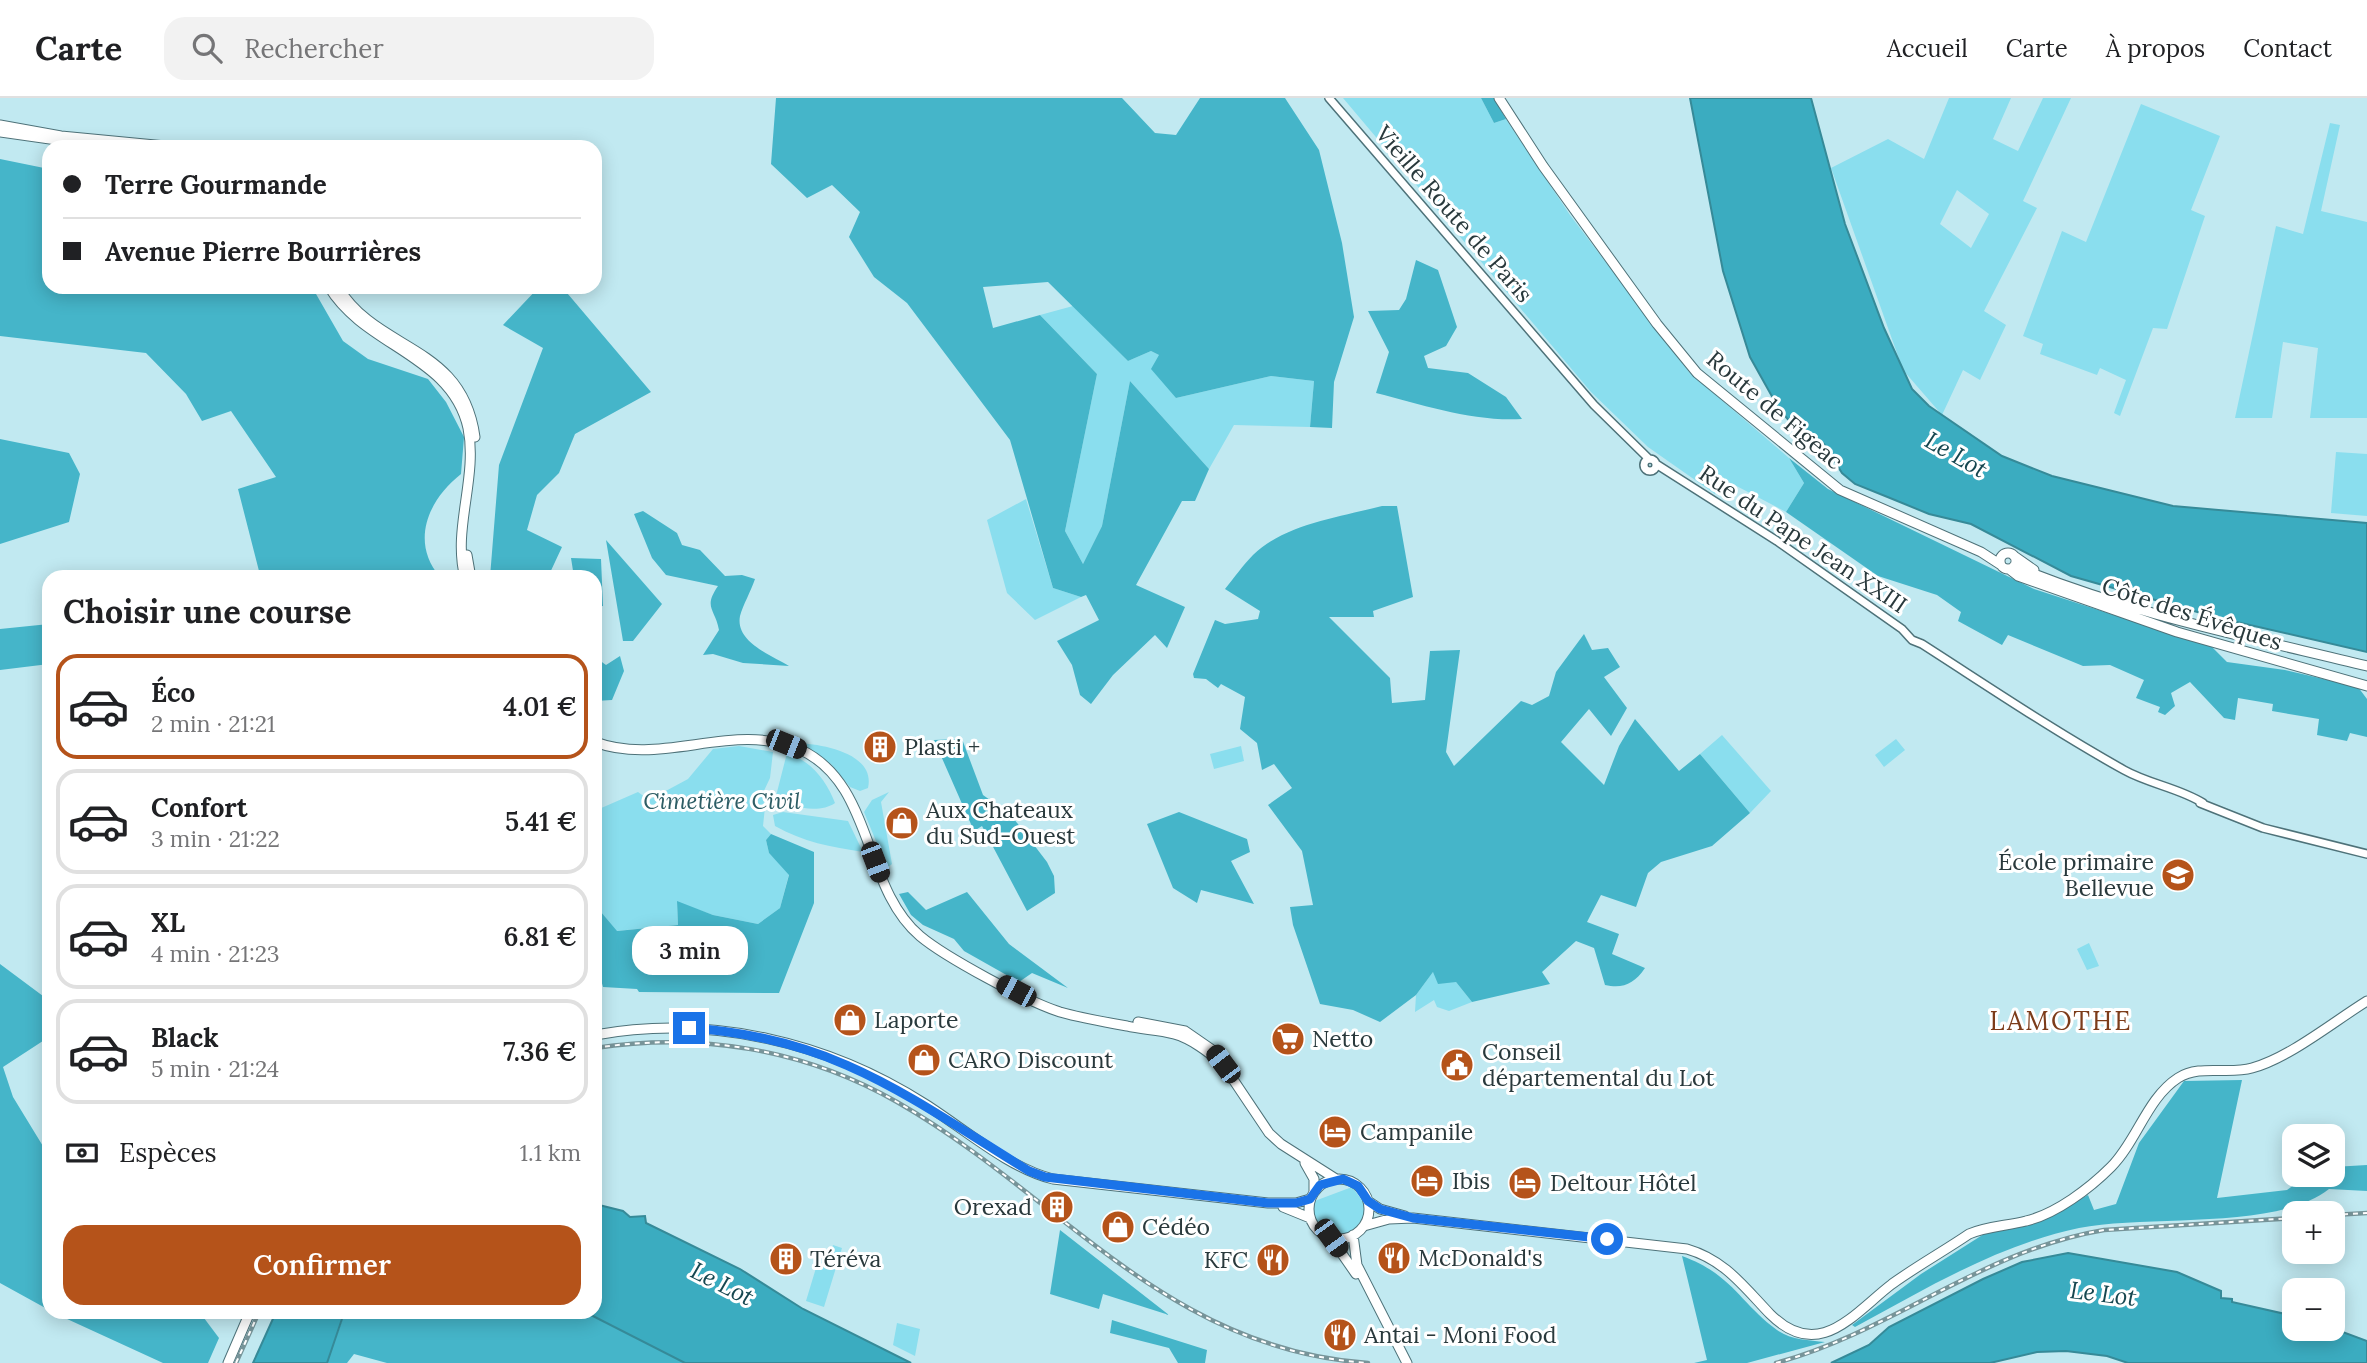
<!DOCTYPE html>
<html lang="fr">
<meta charset="utf-8">
<style>
:root{--surface:#fff;--page:#f2f2f2;--text:#202124;--muted:#757577;--line:#e0e0e0;--accent:#b5531a}
body{margin:0;font-family:Lora,serif;background:var(--page);color:var(--text);height:100vh;display:flex;flex-direction:column;font-size:26px;white-space:nowrap}
*{box-sizing:border-box;margin:0}
p{font-size:23px;color:var(--muted)}
.icon{flex:none;width:38px;height:38px;fill:none;stroke:currentColor;stroke-width:2;stroke-linecap:round;stroke-linejoin:round}
.map{position:relative;flex:1;overflow:hidden}
.side{position:absolute;left:42px;top:472px;width:560px;height:749px;display:flex;flex-direction:column;background:var(--surface);border-radius:21px;box-shadow:0 4px 18px #0003}
.side>*{flex:none}
.banner{position:absolute;left:42px;top:42px;width:560px;height:154px;border-radius:21px;box-shadow:0 4px 18px #0003;display:grid;align-content:center;height:154px;padding:0 21px;background:var(--surface)}
.fabs{position:absolute;left:2282px;top:1026px;display:grid;gap:14px}
.fabs a{display:grid;place-items:center;width:63px;height:63px;border-radius:14px;background:var(--surface);box-shadow:0 4px 18px #0003;font-size:35px}
.end{position:absolute;width:32px;height:32px;margin:-16px;border:9px solid #1a73e8;background:#fff;box-shadow:0 0 0 4px #fff}
.from{border-radius:50%}
.bubble{position:absolute;height:49px;border-radius:21px;background:var(--surface);box-shadow:0 4px 18px #0003;font-size:23px;font-weight:600;line-height:49px;text-align:center}
.car{position:absolute;width:21px;height:42px;margin:-21px -10px;border-radius:9px;box-shadow:0 0 5px 2px #0007;background:linear-gradient(#222 24%,#8ab4d8 0 40%,#222 0 76%,#8ab4d8 0 86%,#222 0)}
.banner b{display:flex;align-items:center;gap:24px;height:66px;font-size:26px}
.banner b+b{border-top:2px solid var(--line)}
.banner i{width:18px;height:18px;background:var(--text)}
ul{padding:0;list-style:none}
li{display:flex;align-items:center;gap:21px;height:105px;margin:0 14px 10px;padding:0 7px;border:4px solid var(--line);border-radius:21px}
li div{flex:1}
li b{display:block;font-size:26px}
li em{font-style:normal;font-weight:600}
li.selected{border-color:var(--accent)}
li>.icon{width:63px;height:63px;stroke-width:1.5}
h2{padding:0 21px;font-size:32px;line-height:84px}
.pay{display:flex;align-items:center;gap:18px;height:77px;padding:0 21px;font-size:26px}
.pay p{margin-inline-start:auto}
.action{display:flex;gap:14px;margin-top:auto;padding:14px 21px}
.action a{flex:1;height:80px;border-radius:21px;background:var(--accent);color:#fff;font-size:28px;font-weight:600;line-height:80px;text-align:center}
header{display:flex;align-items:center;gap:42px;box-sizing:border-box;height:98px;padding:0 35px;background:var(--surface);border-bottom:2px solid var(--line)}
header strong{font-size:33px}
nav{display:flex;gap:38px;margin-inline-start:auto;font-size:24px}
.search{width:490px;height:63px;background:var(--page);display:flex;align-items:center;gap:18px;box-sizing:border-box;padding:0 24px;border-radius:21px;color:var(--muted);font-size:26px}
.map>svg:first-child{display:block}
.green{fill:#8adeee;fill-rule:evenodd}
.forest{fill:#45b5c9}
.water{fill:#3bacc0;stroke:#368a98;stroke-width:2}
.lines{fill:none;stroke-linecap:round;stroke-linejoin:round}
.tertiary-casing{stroke:#4e7279;stroke-width:10}
.primary-casing{stroke:#4e7279;stroke-width:11}
.tertiary{stroke:#fff;stroke-width:7}
.primary{stroke:#fff;stroke-width:9}
.rail-casing{stroke:#779499;stroke-width:4.5}
.rail{stroke:#fff;stroke-width:2;stroke-dasharray:5;stroke-linecap:butt}
.route{stroke:#1a73e8;stroke-width:9}
.labels{text-anchor:middle;stroke-width:6;stroke-linejoin:round;paint-order:stroke}
.street-label{font-size:23px;fill:#29393c;stroke:#fff}
.poi-label{font-size:23px;fill:#29393c;stroke:#fff;text-anchor:start}
.park-label{font-size:23px;font-style:italic;fill:#2d5d65;stroke:#fff}
.water-label{font-size:24px;font-style:italic;fill:#164750;stroke:#fff}
.quarter-label{font-size:26px;letter-spacing:2px;fill:#7c3c1a;stroke:#fff}
</style>
<header>
<strong>Carte</strong>
<div class="search"><svg class="icon" aria-label="search" viewBox="0 0 24 24"><circle cx="10" cy="10" r="6"/><path d="M15 15l6 6"/></svg>Rechercher</div>
<nav><a>Accueil</a><a>Carte</a><a>À propos</a><a>Contact</a></nav>
</header>
<div class="map">
<svg width="2367" height="1265" viewBox="0 0 2367 1265">
<rect width="100%" height="100%" fill="#c1e9f1"/>
<path class="green" d="M1343 0H1481L1494 25 1506 21 1570 117 1689 274 1789 360 1804 385 1786 414 1725 382 1715 396 1648 349 1591 294Z
M1949 0H2011L1993 41 2018 53 2043 0H2071L2023 103 2037 110 1984 213 2006 227 1980 282 1963 272 1942 317 1903 272 1831 70 1888 41 1924 61ZM1957 92 1989 116 1971 150 1940 126Z
M2141 6 2220 38 2191 112 2205 118 2167 231 2153 230 2120 318 2114 315 2115 312 2126 282 2100 270 2097 277 2040 256 2043 246 2023 238 2062 133 2086 144Z
M2330 25 2340 27 2321 113 2367 124V320H2310L2318 250 2283 244 2272 320H2235L2276 128 2303 136Z
M1073 208 1128 263 1151 253 1159 257 1176 300 1271 278 1314 283 1310 329 1234 327 1209 371 1130 283 1102 428 1083 466 1065 433 1097 276 1040 217Z
M2336 354 2367 356V418L2331 415Z
M1026 401 1053 490 1081 499 1035 522 1007 495 987 422Z
M1722 637 1771 693 1750 715 1700 656Z
M1896 641 1905 652 1884 669 1875 657Z
M798 645C821 646 876 655 868 690L860 693 850 689 831 666Z
M739 648 773 654 770 680 762 697 765 709 763 728 771 736 766 742 769 755 789 776 780 810 758 826 713 817 677 804 678 827 616 833 595 807V706L599 711 638 694 649 702 688 681 713 651Z
M1241 648 1244 663 1214 671 1210 656Z
M787 655C812 663 827 684 835 705 820 716 788 710 776 698Z
M889 694 881 704 892 766 887 770 864 714 872 702Z
M783 714 848 723 863 754C831 749 803 744 775 728L773 717Z
M2089 845 2099 868 2087 872 2077 851Z
M1433 874 1456 884 1472 904 1449 913 1437 909 1434 902 1415 914 1416 897Z
M1352 1089 1364 1105C1367 1130 1346 1145 1323 1135L1312 1119V1104Z
M833 1147 842 1150 824 1209 806 1203 822 1150 831 1153Z
M897 1225 920 1231 915 1258 893 1247Z"/>
<path class="forest" d="M776 0H1122L1155 35 1176 37 1200 0H1285L1319 52 1342 145 1354 219 1334 284 1332 330 1310 329 1314 283 1271 278 1176 300 1151 271 1159 257 1151 253 1128 263 1048 184 983 189 993 230 1040 217 1097 276 1065 433 1083 466 1102 428 1130 283 1209 371 1195 403H1182L1136 487 1185 509 1167 550 1155 537 1113 577 1091 606 1080 597 1072 567 1057 543 1099 522 1086 497 1081 499 1053 490 1010 342 907 205 874 179 849 139 860 114 832 87 807 100 771 66Z
M1481 0H1494L1506 21 1494 25Z
M0 61 49 71V189H312L343 243 368 261 428 281 446 304 464 339 461 376C428 402 410 444 440 479L307 480 301 472 259 473 238 391 276 379 231 313 202 323 186 296 146 255 0 238Z
M1416 162 1438 172 1457 229 1446 248 1424 258 1428 270 1468 275 1506 299 1522 321C1474 324 1423 307 1376 295L1389 254 1368 213 1399 212 1406 201Z
M539 189H562L651 294 575 336 559 375 537 397 527 432 562 449 548 479H490L499 367 543 250 503 227Z
M0 341 69 355 80 376 69 424 0 446Z
M1789 360 1828 391 2034 491 2212 549 2227 564 2285 572 2358 589 2367 601V639L2350 635 2347 643 2317 637 2319 621 2272 613 2273 606 2238 600 2235 622 2224 620 2190 584 2171 595 2175 608 2165 617 2158 614 2160 609 2136 600 2144 582 2110 567 2083 568 2008 537 2002 547 1958 523 1961 514 1937 497 1878 478 1786 414 1804 385Z
M1382 408H1397L1413 499 1373 513 1374 519H1329L1390 580 1392 605 1425 602 1430 553 1460 552 1446 654 1454 668 1521 603 1532 607 1549 598 1556 574 1584 536 1592 552 1608 550 1620 569 1604 579 1627 610 1611 638 1589 611 1561 644 1604 687 1619 648 1635 621 1679 673 1700 656 1750 715 1712 748 1661 764 1648 775 1636 809 1601 797 1587 824 1619 836 1612 856 1645 870C1634 886 1623 891 1605 887L1594 850 1576 843 1542 874 1550 886 1472 904 1456 884 1438 886 1433 874 1416 897 1380 924 1353 912 1320 906 1293 827 1290 809 1313 807 1302 753 1268 707 1292 690 1274 666 1262 672 1257 645 1240 631 1245 599 1221 586 1218 590 1206 581 1194 580 1193 576 1215 522 1225 526 1258 521 1260 513 1225 491C1234 480 1243 467 1253 457 1285 426 1340 419 1382 408Z
M643 413 677 435 682 447 700 452 725 478 742 477 755 481C751 493 743 507 740 518 735 544 771 557 789 568L743 565 713 556 703 557 719 532C715 510 703 510 718 488L666 477 652 460 634 416Z
M606 442 662 506 633 543H623Z
M571 460 601 461 603 508 595 509V480L574 479Z
M49 526V566L0 572V531Z
M620 558 624 573 612 602 595 603V559L606 567Z
M962 641 983 697 1011 717 1047 764 1054 778 1055 795 1027 813 982 728 974 733 934 642Z
M1179 714 1247 741 1250 754 1231 763 1254 806 1201 792 1197 805 1173 790 1147 726Z
M771 736 814 754V805L779 895 639 894 637 891 603 889 595 860V807L617 833 678 827 677 803 713 817 758 826 780 810 789 777 769 755 766 742Z
M908 794 926 812 967 794 1009 846 1068 890 1032 875 1019 884 964 853 954 841 923 827 911 817 899 796Z
M0 866 47 901 49 899V939L3 969 13 999 49 1058V1212L0 1185Z
M2242 982 2217 1100 2287 1092 2309 1076H2333V1069L2367 1067V1093L2329 1091C2276 1133 2149 1116 2079 1130 1998 1147 1927 1190 1855 1229L1852 1227 1921 1176 1984 1136 2034 1126 2088 1097 2094 1112 2116 1106 2139 1045 2184 983Z
M1060 1132 1169 1217 1103 1196 1099 1211 1050 1196Z
M1682 1158C1732 1176 1740 1205 1777 1232 1791 1242 1809 1242 1825 1244L1747 1265H1694L1707 1262Z
M345 1214 587 1215 685 1265H387L354 1256 347 1265H327Z
M54 1215H205L204 1220 219 1240 208 1265H163Z
M1112 1222 1207 1252 1205 1265H1178L1169 1250 1110 1235Z"/>
<path class="water" d="M1690 0H1811L1845 126 1884 230 1912 291 1929 308 2002 358 2052 378 2173 408 2367 425V554L2215 519 2071 478 1971 426 1929 416 1890 400 1855 386 1842 375 1824 346 1791 325 1779 311 1750 259 1723 173Z
M595 1106 623 1113 630 1119 645 1118 646 1125 740 1171 803 1211 911 1265H685L587 1215 595 1214Z
M2068 1155 2177 1174 2221 1193V1200L2232 1201V1204L2294 1218V1230H2332L2367 1243V1265H2128L2107 1258 2066 1253 2037 1254 1990 1265H1831L1869 1247 1889 1229 1983 1181 2022 1164Z
M276 1214 344 1215 327 1265H253Z"/>
<g class="lines">
<defs>
<path id="tertiary" d="M1329 0 1594 307 1649 361
M1644 367a6 6 0 1 1 12 0a6 6 0 1 1-12 0Z
M1656 366 1777 443 1902 531 1912 542 1922 546C1989 589 2054 633 2124 672 2149 686 2179 690 2203 705
M2200 705 2263 730 2367 756"/>
<path id="primary" d="M1499 0 1543 68 1657 226 1697 275 1840 392 1981 454 2001 467
M0 27 61 38 176 49
M0 34 106 49
M329 189C365 249 452 257 468 330 478 380 452 431 465 480
M338 189C378 255 462 245 475 339
M2000 463a8 8 0 1 1 16 0a8 8 0 1 1-16 0Z
M467 457 471 480
M2014 458 2034 472
M2014 468C2127 515 2248 539 2367 568
M2009 471 2018 478 2177 534 2367 588
M595 644C661 669 733 623 799 651 874 684 862 789 920 838 945 859 1028 904 1060 914 1081 920 1104 924 1127 928 1142 932 1158 931 1174 936 1192 941 1208 954 1223 966
M1138 924 1185 933 1211 951
M595 937C710 916 828 944 925 1006 963 1030 1010 1071 1053 1081L1268 1105H1296L1310 1101
M1220 962 1269 1035 1281 1046 1336 1081
M1305 1065 1314 1081V1093
M1309 1111a30 30 0 1 1 60 0a30 30 0 1 1-60 0Z
M1368 1103 1380 1111 1405 1118
M1283 1109 1310 1120
M1364 1128 1389 1121 1413 1120 1687 1151C1725 1162 1744 1189 1770 1216 1819 1265 1854 1215 1892 1186 1917 1168 1944 1153 1969 1136 1988 1128 2007 1128 2026 1123 2056 1116 2090 1090 2111 1069 2137 1043 2147 1000 2178 980 2200 966 2228 977 2252 970 2289 960 2333 924 2367 903
M1353 1137 1357 1167 1407 1265
M1331 1140 1356 1176
M228 1265 250 1214"/>
</defs>
<use href="#tertiary" class="tertiary-casing"/>
<use href="#primary" class="primary-casing"/>
<use href="#tertiary" class="tertiary"/>
<use href="#primary" class="primary"/>
<defs>
<path id="rail" d="M595 950C700 934 804 951 897 1004 1060 1097 1165 1251 1368 1265
M2333 1117 2367 1115
M236 1265 259 1214
M1776 1265C1894 1233 1980 1153 2104 1132L2294 1120"/>
</defs>
<use href="#rail" class="rail-casing"/>
<use href="#rail" class="rail"/>
</g>
<g class="lines">
<path class="route" d="M689 930C835 939 910 1000 1029 1073L1045 1079 1268 1105H1296L1310 1101 1320 1087 1343 1081 1358 1088 1368 1103 1380 1111 1413 1120 1607 1141"/>
</g>
<defs>
<symbol id="building-disc" viewBox="-11 -11 22 22"><circle r="9.5" fill="#b5531a" stroke="#fff"/><path d="M-4-6H4V6H1V3H-1V6H-4ZM-2.5-4.3h1.7v1.8h-1.7ZM.8-4.3h1.7v1.8H.8ZM-2.5-1h1.7V.8h-1.7ZM.8-1h1.7V.8H.8Z" fill="#fff"/></symbol>
<symbol id="shop-disc" viewBox="-11 -11 22 22"><circle r="9.5" fill="#b5531a" stroke="#fff"/><path d="M-5-2.5h2.3a2.7 3.5 0 0 1 5.4 0H5L5.5 6h-11ZM-1.5-2.5h3a1.5 2.3 0 0 0-3 0Z" fill="#fff"/></symbol>
<symbol id="school-disc" viewBox="-11 -11 22 22"><circle r="9.5" fill="#b5531a" stroke="#fff"/><path d="M0-5L7-2L0 1L-7-2ZM-4 1L0 2.5L4 1V4Q0 6-4 4Z" fill="#fff"/></symbol>
<symbol id="supermarket-disc" viewBox="-11 -11 22 22"><circle r="9.5" fill="#b5531a" stroke="#fff"/><path d="M-6-5.5h2.5l.6 2H6L4.5 2H-2.5L-4.4-4H-6ZM-1.5 3.2a1.3 1.3 0 1 0 .1 0ZM3 3.2a1.3 1.3 0 1 0 .1 0Z" fill="#fff"/></symbol>
<symbol id="civic-disc" viewBox="-11 -11 22 22"><circle r="9.5" fill="#b5531a" stroke="#fff"/><path d="M-.6-6.5H3V-4.5H.6V-3L4-1V1h2V6H-6V1h2V-1L-.6-3ZM-1.2 2.5V6h2.4V2.5Z" fill="#fff"/></symbol>
<symbol id="hotel-disc" viewBox="-11 -11 22 22"><circle r="9.5" fill="#b5531a" stroke="#fff"/><path d="M-6-4.5h1.5V1H6V5H4.5V3h-9V5H-6ZM-4 0a1.8 1.8 0 1 1 3.6 0ZM.5 0V-2.5h3Q6-2.5 6 0Z" fill="#fff"/></symbol>
<symbol id="restaurant-disc" viewBox="-11 -11 22 22"><circle r="9.5" fill="#b5531a" stroke="#fff"/><path d="M-5-6h1v4h1v-4h1v4h1v-4h1v5L-1.5 .5V6h-2V.5L-5-1ZM5-6V6H3V1.5H1.5Q1.5-4 5-6Z" fill="#fff"/></symbol>
</defs>
<g fill-rule="evenodd">
<use href="#building-disc" x="861" y="630" width="38" height="38"/>
<use href="#shop-disc" x="883" y="706" width="38" height="38"/>
<use href="#school-disc" x="2159" y="758" width="38" height="38"/>
<use href="#shop-disc" x="831" y="903" width="38" height="38"/>
<use href="#supermarket-disc" x="1269" y="922" width="38" height="38"/>
<use href="#shop-disc" x="905" y="943" width="38" height="38"/>
<use href="#civic-disc" x="1438" y="948" width="38" height="38"/>
<use href="#hotel-disc" x="1316" y="1015" width="38" height="38"/>
<use href="#hotel-disc" x="1408" y="1064" width="38" height="38"/>
<use href="#hotel-disc" x="1506" y="1066" width="38" height="38"/>
<use href="#building-disc" x="1038" y="1090" width="38" height="38"/>
<use href="#shop-disc" x="1099" y="1110" width="38" height="38"/>
<use href="#restaurant-disc" x="1375" y="1141" width="38" height="38"/>
<use href="#building-disc" x="767" y="1142" width="38" height="38"/>
<use href="#restaurant-disc" x="1254" y="1143" width="38" height="38"/>
<use href="#restaurant-disc" x="1321" y="1218" width="38" height="38"/>
</g>
<g class="labels">
<g class="street-label">
<text transform="translate(1454 116) rotate(49)" y="8">Vieille Route de Paris</text>
<text transform="translate(1775 312) rotate(40)" y="8">Route de Figeac</text>
<text transform="translate(1803 441) rotate(34)" y="8">Rue du Pape Jean XXIII</text>
<text transform="translate(2192 516) rotate(18)" y="8">Côte des Évêques</text>
</g>
<g class="poi-label">
<text x="904" y="657">Plasti +</text>
<text x="926" y="720">Aux Chateaux<tspan x="926" dy="26">du Sud-Ouest</tspan></text>
<text x="2154" y="772" text-anchor="end">École primaire<tspan x="2154" dy="26">Bellevue</tspan></text>
<text x="874" y="930">Laporte</text>
<text x="1312" y="949">Netto</text>
<text x="1482" y="962">Conseil<tspan x="1482" dy="26">départemental du Lot</tspan></text>
<text x="948" y="970">CARO Discount</text>
<text x="1360" y="1042">Campanile</text>
<text x="1452" y="1091">Ibis</text>
<text x="1550" y="1093">Deltour Hôtel</text>
<text x="1032" y="1117" text-anchor="end">Orexad</text>
<text x="1142" y="1137">Cédéo</text>
<text x="1418" y="1168">McDonald's</text>
<text x="810" y="1169">Téréva</text>
<text x="1248" y="1170" text-anchor="end">KFC</text>
<text x="1364" y="1245">Antai - Moni Food</text>
</g>
<g class="park-label">
<text x="722" y="711">Cimetière Civil</text>
</g>
<g class="water-label">
<text transform="translate(1956 357) rotate(30)" y="8">Le Lot</text>
<text transform="translate(722 1186) rotate(27)" y="8">Le Lot</text>
<text transform="translate(2103 1196) rotate(7)" y="8">Le Lot</text>
</g>
<g class="quarter-label">
<text x="2061" y="932">LAMOTHE</text>
</g>
</g>
</svg>
<div class="fabs">
<a><svg class="icon" aria-label="layers" viewBox="0 0 24 24"><path d="M12 4l9 5-9 5-9-5zM3 14l9 5 9-5"/></svg></a>
<a>+</a>
<a>−</a>
</div>
<i class="end from" style="left:1607px;top:1141px"></i>
<i class="end" style="left:689px;top:930px"></i>
<div class="bubble" style="left:632px;top:828px;width:116px">3 min</div>
<i class="car" style="left:786px;top:646px;rotate:112deg"></i>
<i class="car" style="left:875px;top:764px;rotate:159deg"></i>
<i class="car" style="left:1016px;top:893px;rotate:298deg"></i>
<i class="car" style="left:1223px;top:966px;rotate:323deg"></i>
<i class="car" style="left:1331px;top:1140px;rotate:144deg"></i>
<div class="banner">
<b><i class="from"></i>Terre Gourmande</b>
<b><i></i>Avenue Pierre Bourrières</b>
</div>
<section class="side">
<h2>Choisir une course</h2>
<ul>
<li class="selected"><svg class="icon" aria-label="car" viewBox="0 0 24 24"><path d="M5 17H2v-5l4-1 3-4h7l3 4 3 1v5h-3M9 17h6M6 11h13"/><circle cx="7" cy="17" r="2"/><circle cx="17" cy="17" r="2"/></svg><div><b>Éco</b><p>2 min · 21:21</p></div><em>4.01 €</em></li>
<li><svg class="icon" aria-label="car" viewBox="0 0 24 24"><path d="M5 17H2v-5l4-1 3-4h7l3 4 3 1v5h-3M9 17h6M6 11h13"/><circle cx="7" cy="17" r="2"/><circle cx="17" cy="17" r="2"/></svg><div><b>Confort</b><p>3 min · 21:22</p></div><em>5.41 €</em></li>
<li><svg class="icon" aria-label="car" viewBox="0 0 24 24"><path d="M5 17H2v-5l4-1 3-4h7l3 4 3 1v5h-3M9 17h6M6 11h13"/><circle cx="7" cy="17" r="2"/><circle cx="17" cy="17" r="2"/></svg><div><b>XL</b><p>4 min · 21:23</p></div><em>6.81 €</em></li>
<li><svg class="icon" aria-label="car" viewBox="0 0 24 24"><path d="M5 17H2v-5l4-1 3-4h7l3 4 3 1v5h-3M9 17h6M6 11h13"/><circle cx="7" cy="17" r="2"/><circle cx="17" cy="17" r="2"/></svg><div><b>Black</b><p>5 min · 21:24</p></div><em>7.36 €</em></li>
</ul>
<div class="pay"><svg class="icon" aria-label="cash" viewBox="0 0 24 24"><path d="M3 7h18v10H3z"/><circle cx="12" cy="12" r="2"/></svg>Espèces<p>1.1 km</p></div>
<div class="action"><a>Confirmer</a></div>
</section>
</div>
